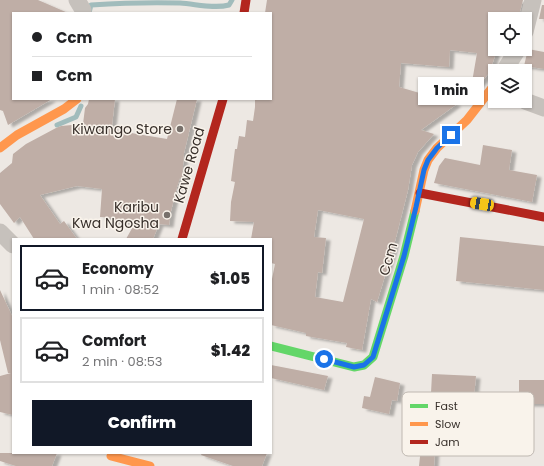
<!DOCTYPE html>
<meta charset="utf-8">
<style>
:root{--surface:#fff;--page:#f6f6f6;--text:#202124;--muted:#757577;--line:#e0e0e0;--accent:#111827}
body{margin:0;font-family:Poppins,sans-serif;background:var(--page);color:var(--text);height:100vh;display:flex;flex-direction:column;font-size:15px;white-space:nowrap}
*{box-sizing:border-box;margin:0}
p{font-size:13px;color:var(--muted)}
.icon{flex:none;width:22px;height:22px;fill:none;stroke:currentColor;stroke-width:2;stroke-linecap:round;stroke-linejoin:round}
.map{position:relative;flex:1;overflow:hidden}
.side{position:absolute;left:12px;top:238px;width:260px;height:216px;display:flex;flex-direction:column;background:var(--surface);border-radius:0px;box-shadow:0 1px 3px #0004}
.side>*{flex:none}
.banner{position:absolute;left:12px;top:12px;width:260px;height:88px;border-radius:0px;box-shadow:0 1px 3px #0004;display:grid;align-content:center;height:88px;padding:0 20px;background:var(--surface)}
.fabs{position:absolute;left:488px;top:12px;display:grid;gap:8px}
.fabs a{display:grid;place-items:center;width:44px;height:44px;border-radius:0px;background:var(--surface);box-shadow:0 1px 3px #0004;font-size:20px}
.end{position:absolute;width:18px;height:18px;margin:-9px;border:5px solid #1a73e8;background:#fff;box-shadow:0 0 0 2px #fff}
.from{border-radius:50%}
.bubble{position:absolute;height:28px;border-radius:0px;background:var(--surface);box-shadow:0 1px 3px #0004;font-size:13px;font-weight:800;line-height:28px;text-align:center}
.car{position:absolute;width:12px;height:24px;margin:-12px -6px;border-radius:5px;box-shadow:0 0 3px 1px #0007;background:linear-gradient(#f5c518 24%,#345 0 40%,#f5c518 0 76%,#345 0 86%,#f5c518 0)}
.banner b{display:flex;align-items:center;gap:14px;height:38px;font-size:15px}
.banner b+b{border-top:1px solid var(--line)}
.banner i{width:10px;height:10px;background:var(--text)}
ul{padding:7px 0 0;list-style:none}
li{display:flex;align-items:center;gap:12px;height:66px;margin:0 8px 6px;padding:0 12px;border:2px solid var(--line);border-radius:0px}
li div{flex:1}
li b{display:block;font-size:15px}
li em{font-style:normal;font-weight:800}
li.current{border-color:var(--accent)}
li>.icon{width:36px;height:36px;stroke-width:1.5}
.cta{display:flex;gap:8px;margin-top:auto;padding:8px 20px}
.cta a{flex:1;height:46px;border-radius:0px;background:var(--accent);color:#fff;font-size:16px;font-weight:800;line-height:46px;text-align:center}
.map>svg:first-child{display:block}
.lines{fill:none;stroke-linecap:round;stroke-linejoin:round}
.stream{stroke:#a1bcbc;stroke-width:5}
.building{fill:#bfaea6;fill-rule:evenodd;filter:url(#shadow)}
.street{stroke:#c6c1bc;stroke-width:17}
.fast{stroke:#63d668;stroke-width:9}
.slow{stroke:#ff974d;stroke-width:9}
.jam{stroke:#b3261e;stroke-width:9}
.route{stroke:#1a73e8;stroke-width:5}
.poi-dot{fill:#77706b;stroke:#f9f3eb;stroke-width:1.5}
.labels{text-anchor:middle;stroke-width:3;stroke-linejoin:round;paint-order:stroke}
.poi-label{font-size:14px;fill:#372f2a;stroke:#f9f3eb;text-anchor:end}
.street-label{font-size:14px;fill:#372f2a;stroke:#f9f3eb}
.key{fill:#f9f3eb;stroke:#bfb8b1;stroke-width:1}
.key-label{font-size:11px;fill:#372f2a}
</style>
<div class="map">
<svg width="544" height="466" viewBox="0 0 544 466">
<defs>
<filter id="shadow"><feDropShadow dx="4.5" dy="2.5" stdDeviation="1" flood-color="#0004"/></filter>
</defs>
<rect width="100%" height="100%" fill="#ede8e3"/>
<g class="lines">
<path class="stream" d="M89 13 91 5C121 3 150 2 180 3 196 4 214 9 229 5L232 0
M57 125 76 117 81 106"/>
</g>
<path class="building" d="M0 0H38L68 13H13V99H52L8 125 3 111 0 110Z
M267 0H523L518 19H495V56L489 73 477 87 471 88 477 53 450 50 449 67 401 63 399 87 457 104 421 130 434 134 418 152 412 165 408 190 392 253 377 302 371 299 362 350 346 347 347 343 306 336V333L271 325V284L275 264 271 263V239H251L254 222 230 221 231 202 235 182 231 181 235 149H237L239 136 245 137 247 120 253 121 255 107V99H271V13H265ZM318 210 364 219 343 302 315 297 318 272 322 273 326 238 314 237Z
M542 5H544V19H539Z
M528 49 544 52V69L524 66Z
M89 99H115L112 125 113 126V130L167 139 177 99H197L184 153 182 178H180L177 187 171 211 169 225 159 224 153 239H126L135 223 114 221V218L100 217 102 189 77 186 40 195 60 224 64 221 77 239H34L20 217 14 223 0 204V173L12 163 13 154 26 144 56 128 61 126 83 124 85 108 88 104Z
M483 145 512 150 509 170 537 175 532 202 434 183 439 166 445 158 480 165Z
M460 237 544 246V290L456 281Z
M0 290 13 318V415L0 412V376L11 373H8L0 340Z
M271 365 328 376 324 390 271 378Z
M432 374 476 376 474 396 431 393Z
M375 377 400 383 397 401 392 400 389 414 362 408 364 396 370 397Z
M519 380H544V404H519Z
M423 429 436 430 434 466H419Z
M0 453H57L52 466H16L0 461Z
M202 453H267L262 466H233L201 455Z"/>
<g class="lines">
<path class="street" d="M77 0 83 10V13
M525 32 533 0
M504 71 518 49
M525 101 544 108
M0 232 13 245"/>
<path class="fast" d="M271 346 354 367 364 365 373 357 404 256 415 211"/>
<path class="slow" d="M0 148 17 135 64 109 77 99
M415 211 424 170 428 160 437 148 467 120 495 84
M111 456 150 466"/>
<path class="jam" d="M244 13 246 0
M420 193 544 217
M182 239 223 99"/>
</g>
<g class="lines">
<path class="route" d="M324 359 354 367 364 365 373 357 404 256 416 207 424 170 428 160 437 148 451 135"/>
</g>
<g class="poi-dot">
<circle cx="180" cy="129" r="4"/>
<circle cx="167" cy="215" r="4"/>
</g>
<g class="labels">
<g class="poi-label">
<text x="172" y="134">Kiwango Store</text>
<text x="159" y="212">Karibu<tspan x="159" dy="16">Kwa Ngosha</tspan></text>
</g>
<g class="street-label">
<text transform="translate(189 165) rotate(-74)" y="5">Kawe Road</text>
<text transform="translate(388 259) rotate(-74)" y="5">Ccm</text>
</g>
</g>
<rect x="402" y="392" width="132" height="64" rx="6" class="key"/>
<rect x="410" y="404" width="18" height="4" fill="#63d668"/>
<rect x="410" y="422" width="18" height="4" fill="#ff974d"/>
<rect x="410" y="440" width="18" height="4" fill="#b3261e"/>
<g class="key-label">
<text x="435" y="410">Fast</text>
<text x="435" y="428">Slow</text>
<text x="435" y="446">Jam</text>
</g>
</svg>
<div class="fabs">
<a><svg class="icon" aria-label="locate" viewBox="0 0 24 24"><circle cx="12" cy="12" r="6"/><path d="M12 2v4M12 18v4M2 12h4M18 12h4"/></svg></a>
<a><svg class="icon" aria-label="layers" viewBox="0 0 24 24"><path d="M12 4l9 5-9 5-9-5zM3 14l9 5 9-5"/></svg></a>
</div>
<i class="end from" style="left:324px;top:359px"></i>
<i class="end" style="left:451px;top:135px"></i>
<div class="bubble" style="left:418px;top:77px;width:66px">1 min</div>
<i class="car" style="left:482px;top:204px;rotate:280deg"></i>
<div class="banner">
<b><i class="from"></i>Ccm</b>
<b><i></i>Ccm</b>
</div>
<section class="side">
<ul>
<li class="current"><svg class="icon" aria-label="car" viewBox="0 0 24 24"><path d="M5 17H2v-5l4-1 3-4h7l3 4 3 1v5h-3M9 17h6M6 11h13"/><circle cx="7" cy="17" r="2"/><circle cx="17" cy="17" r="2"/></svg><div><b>Economy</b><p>1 min · 08:52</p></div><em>$1.05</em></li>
<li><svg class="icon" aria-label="car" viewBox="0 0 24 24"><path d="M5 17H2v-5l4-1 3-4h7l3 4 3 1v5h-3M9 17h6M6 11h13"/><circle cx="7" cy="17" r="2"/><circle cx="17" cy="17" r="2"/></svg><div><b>Comfort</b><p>2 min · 08:53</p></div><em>$1.42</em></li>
</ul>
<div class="cta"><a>Confirm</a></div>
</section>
</div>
